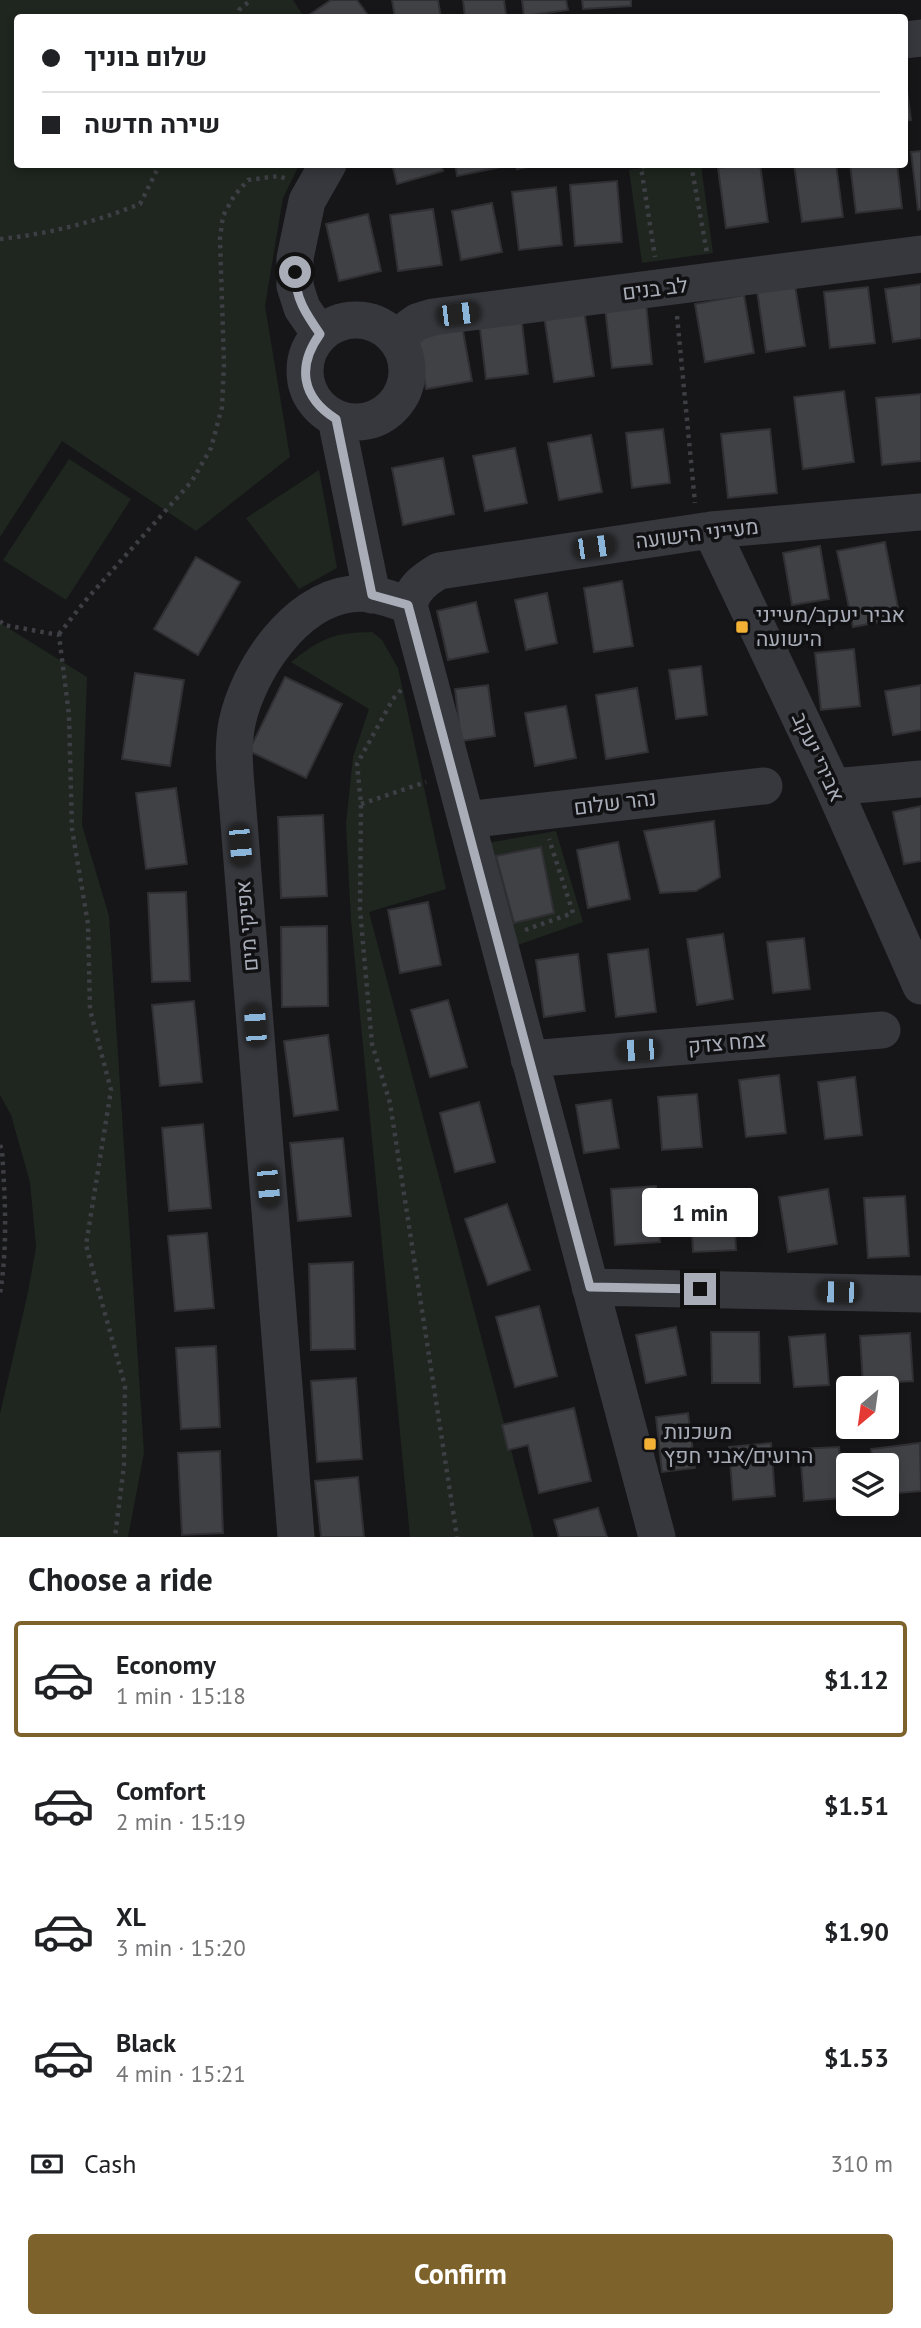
<!DOCTYPE html>
<meta charset="utf-8">
<style>
:root{--surface:#fff;--page:#f2f2f2;--text:#202124;--muted:#757577;--line:#e0e0e0;--accent:#7e622b}
body{margin:0;font-family:"PT Sans",Heebo,sans-serif;background:var(--page);color:var(--text);height:100vh;display:flex;flex-direction:column;font-size:26px;white-space:nowrap}
*{box-sizing:border-box;margin:0}
p{font-size:23px;color:var(--muted)}
.icon{flex:none;width:38px;height:38px;fill:none;stroke:currentColor;stroke-width:2;stroke-linecap:round;stroke-linejoin:round}
.map{position:relative;height:1537px;overflow:hidden}
.side{display:flex;flex-direction:column;background:var(--surface);flex:1}
.side>*{flex:none}
.top-card{position:absolute;left:14px;top:14px;width:894px;height:154px;border-radius:7px;box-shadow:0 4px 10px #0003;display:grid;align-content:center;height:154px;padding:0 28px;background:var(--surface)}
.needle{width:46px;rotate:209deg}
.tools{position:absolute;left:836px;top:1376px;display:grid;gap:14px}
.tools a{display:grid;place-items:center;width:63px;height:63px;border-radius:7px;background:var(--surface);box-shadow:0 4px 10px #0003;font-size:35px}
.end{position:absolute;width:32px;height:32px;margin:-16px;border:9px solid #a8adb8;background:#111;box-shadow:0 0 0 4px #111}
.from{border-radius:50%}
.bubble{position:absolute;height:49px;border-radius:7px;background:var(--surface);box-shadow:0 4px 10px #0003;font-size:23px;font-weight:800;line-height:49px;text-align:center}
.car{position:absolute;width:21px;height:42px;margin:-21px -10px;border-radius:9px;box-shadow:0 0 5px 2px #0007;background:linear-gradient(#222 24%,#8ab4d8 0 40%,#222 0 76%,#8ab4d8 0 86%,#222 0)}
.top-card b{display:flex;align-items:center;gap:24px;height:66px;font-size:26px}
.top-card b+b{border-top:2px solid var(--line)}
.top-card i{width:18px;height:18px;background:var(--text)}
ul{padding:0;list-style:none}
li{display:flex;align-items:center;gap:21px;height:116px;margin:0 14px 10px;padding:0 14px;border:4px solid transparent;border-radius:7px}
li div{flex:1}
li b{display:block;font-size:26px}
li em{font-style:normal;font-weight:800}
li.on{border-color:var(--accent)}
li>.icon{width:63px;height:63px;stroke-width:1.5}
h2{padding:0 28px;font-size:32px;line-height:84px}
.pay{display:flex;align-items:center;gap:18px;height:77px;padding:0 28px;font-size:26px}
.pay p{margin-inline-start:auto}
.primary-button{display:flex;gap:14px;margin-top:auto;padding:14px 28px}
.primary-button a{flex:1;height:80px;border-radius:7px;background:var(--accent);color:#fff;font-size:28px;font-weight:800;line-height:80px;text-align:center}
.map>svg:first-child{display:block}
.green{fill:#1e261f}
.building{fill:#404145;stroke:#303034;stroke-width:2}
.lines{fill:none;stroke-linecap:round;stroke-linejoin:round}
.path{stroke:#3d3f44;stroke-width:4.5;stroke-dasharray:3.5 5;stroke-linecap:butt}
.minor{stroke:#37383d;stroke-width:37}
.route{stroke:#a8adb8;stroke-width:9}
.poi-dot{fill:#f2b134;stroke:#111113;stroke-width:2.5}
.labels{text-anchor:middle;stroke-width:7;stroke-linejoin:round;paint-order:stroke}
.street-label{font-size:21px;fill:#a8adb8;stroke:#111113}
.poi-label{font-size:21px;fill:#a8adb8;stroke:#111113;text-anchor:start}
</style>
<div class="map">
<svg width="921" height="1537" viewBox="0 0 921 1537">
<rect width="100%" height="100%" fill="#161618"/>
<path class="green" d="M0 0H293L304 17 18 18V164L299 165 283 198 265 306 290 457 196 531 62 441 0 537Z
M668 165H701L713 253 642 263 629 170Z
M69 459 131 499 66 600 3 560Z
M319 470 337 568 299 589 246 518Z
M0 623 87 677 82 825 109 916 144 1453 128 1537H0V1414L28 1292 36 1247 30 1182 11 1115 0 1095Z
M372 632 382 640 398 668 446 889 369 912 534 1537H410L351 920 346 824 353 757 369 709 291 662C322 638 332 633 372 632Z
M556 831 583 922 515 946 481 844Z"/>
<path class="building" d="M331 0H357L370 18H310L309 15Z
M392 0H438L441 18H395Z
M463 0H504L506 15 465 18Z
M522 0H566L568 10 524 16Z
M582 0H631V6L583 9Z
M905 76 911 120 905 121Z
M921 151V209L918 210 911 152Z
M392 164H441L443 171 397 184Z
M455 164H500L501 167 457 176Z
M517 164H544L517 169Z
M745 164H760L768 222 726 228 718 168Z
M794 164H836L843 217 802 222Z
M850 164H897L902 208 856 213Z
M617 181 622 242 575 246 570 185Z
M556 187 562 245 519 250 512 192Z
M492 203 502 252 461 260 452 211Z
M433 209 442 265 398 271 390 215Z
M368 214 381 271 339 281 326 224Z
M921 284V338L893 342 885 289Z
M795 286 805 346 766 352 757 291Z
M868 287 875 343 830 348 824 292Z
M744 295 754 353 705 362 695 304Z
M646 303 652 364 612 368 605 308Z
M584 310 594 376 554 382 544 316Z
M521 315 528 374 486 379 479 320Z
M461 320 472 381 426 389 416 329Z
M844 391 854 462 803 469 794 397Z
M921 394V461L882 465 876 398Z
M663 429 670 483 632 488 626 433Z
M770 429 777 493 728 498 721 434Z
M591 435 602 492 559 500 548 443Z
M515 448 527 503 485 511 473 456Z
M443 458 454 514 403 525 392 468Z
M885 542 900 618 853 627 837 551Z
M820 546 829 599 792 605 783 553Z
M196 557 240 582 198 655 154 629Z
M622 581 633 646 594 652 584 588Z
M547 593 557 643 526 650 515 600Z
M476 602 488 652 448 660 437 611Z
M854 649 860 706 821 710 815 653Z
M701 666 707 715 676 719 669 670Z
M135 673 184 680 170 766 122 759Z
M285 677 342 704 306 778 249 751Z
M488 685 495 736 461 741 455 689Z
M921 685V730L893 735 885 691Z
M637 688 648 752 606 759 596 695Z
M566 706 576 758 535 766 525 713Z
M176 788 187 864 146 869 136 793Z
M921 806V861L904 864 893 812Z
M323 815 327 896 281 898 278 817Z
M714 821 720 877 696 891 660 893 644 831Z
M618 842 630 899 588 908 577 850Z
M541 847 554 913 514 923 496 856Z
M186 892 190 981 152 982 148 893Z
M428 902 441 965 400 973 388 910Z
M327 926 328 1006 282 1007 281 927Z
M723 934 733 999 697 1005 687 939Z
M804 938 810 989 773 993 767 942Z
M648 949 656 1012 616 1017 608 954Z
M578 954 585 1011 544 1017 536 960Z
M448 1000 467 1067 430 1077 411 1010Z
M194 1001 202 1082 160 1086 152 1005Z
M328 1035 338 1110 294 1116 284 1041Z
M779 1075 786 1133 746 1137 739 1080Z
M855 1077 862 1135 825 1139 818 1082Z
M697 1094 702 1147 662 1150 658 1097Z
M611 1100 619 1148 584 1153 576 1105Z
M479 1102 495 1162 455 1172 440 1113Z
M203 1124 211 1208 169 1211 162 1128Z
M343 1138 351 1216 298 1221 290 1143Z
M656 1186 660 1242 615 1245 611 1189Z
M828 1189 837 1244 788 1252 779 1197Z
M733 1193 736 1250 693 1252 690 1195Z
M905 1196 909 1256 868 1258 864 1198Z
M507 1204 530 1270 488 1285 465 1219Z
M207 1233 214 1308 175 1311 168 1236Z
M353 1262 355 1349 311 1350 309 1264Z
M539 1306 557 1376 515 1387 496 1317Z
M676 1327 686 1375 646 1383 636 1335Z
M711 1332H759L760 1383H712Z
M910 1333 913 1381 863 1384 860 1336Z
M825 1334 829 1385 794 1387 789 1337Z
M216 1346 220 1427 181 1429 176 1348Z
M356 1378 362 1459 317 1462 311 1381Z
M574 1408 591 1481 539 1493 528 1445 508 1450 502 1425Z
M688 1413 695 1468 662 1472 656 1417Z
M771 1443 775 1496 733 1500 729 1447Z
M920 1443 921 1491 887 1494V1465H873L871 1449Z
M839 1447 843 1498 804 1501 800 1449Z
M220 1451 223 1533 182 1535 178 1453Z
M358 1477 364 1537H321L315 1481Z
M598 1508 607 1537H559L554 1520Z"/>
<g class="lines">
<path class="path" d="M235 18 239 10 251 0
M653 164 641 167 655 257
M691 164 707 253
M0 239C49 234 95 222 140 204L160 164
M677 316 695 503
M0 621 4 625 59 635 69 715 72 829 88 924 90 1010 111 1090 86 1245 125 1386 124 1465 115 1537
M59 634 85 601 192 481 211 448 222 407 224 364 220 238 223 216 234 196 248 180 278 176 287 179
M401 690 393 699 357 764 361 804 360 910 372 1044 390 1103 457 1537
M361 804 426 782
M525 930 573 913 549 839
M0 1145 2 1150C5 1198 8 1245 0 1293"/>
<path class="minor" d="M905 40 921 38
M305 371a51 51 0 1 1 102 0a51 51 0 1 1-102 0Z
M320 334 302 308 295 286V258L307 201 328 164
M395 338 417 322 433 317 921 254
M336 419 372 595
M711 530 833 787 921 986
M409 605 657 1537
M409 605C413 588 424 580 439 571L711 530 921 512
M833 787 921 779
M466 820 764 786
M529 1059 882 1030
M590 1287 921 1294
M296 1537 237 798C235 773 232 748 237 723 248 671 294 601 351 594 371 591 390 599 409 605"/>
</g>
<g class="lines">
<path class="route" d="M295 272C295 298 306 314 320 334 297 366 301 397 336 419L372 595 408 605 590 1287 700 1289"/>
</g>
<g class="poi-dot">
<rect x="735" y="620" width="14" height="14" rx="3.5"/>
<rect x="643" y="1437" width="14" height="14" rx="3.5"/>
</g>
<g class="labels">
<g class="street-label">
<text transform="translate(655 289) rotate(-7)" y="7">לב בנים</text>
<text transform="translate(697 534) rotate(-7)" y="7">מעייני הישועה</text>
<text transform="translate(818 757) rotate(65)" y="7">אבירי יעקב</text>
<text transform="translate(615 803) rotate(-7)" y="7">נהר שלום</text>
<text transform="translate(247 926) rotate(-95)" y="7">אפיקי מים</text>
<text transform="translate(727 1043) rotate(-5)" y="7">צמח צדק</text>
</g>
<g class="poi-label">
<text x="756" y="622">אביר יעקב/מעייני<tspan x="756" dy="24">הישועה</tspan></text>
<text x="664" y="1439">משכנות<tspan x="664" dy="24">הרועים/אבני חפץ</tspan></text>
</g>
</g>
</svg>
<div class="tools">
<a><svg class="needle" viewBox="-14 -14 28 28"><path d="M0-13l5 13h-10z" fill="#e53935"/><path d="M0 13l5-13h-10z" fill="#757577"/></svg></a>
<a><svg class="icon" aria-label="layers" viewBox="0 0 24 24"><path d="M12 4l9 5-9 5-9-5zM3 14l9 5 9-5"/></svg></a>
</div>
<i class="end from" style="left:295px;top:272px"></i>
<i class="end" style="left:700px;top:1289px"></i>
<div class="bubble" style="left:642px;top:1188px;width:116px">1 min</div>
<i class="car" style="left:458px;top:314px;rotate:83deg"></i>
<i class="car" style="left:594px;top:547px;rotate:82deg"></i>
<i class="car" style="left:240px;top:845px;rotate:175deg"></i>
<i class="car" style="left:255px;top:1025px;rotate:356deg"></i>
<i class="car" style="left:638px;top:1050px;rotate:266deg"></i>
<i class="car" style="left:268px;top:1186px;rotate:175deg"></i>
<i class="car" style="left:838px;top:1292px;rotate:271deg"></i>
<div class="top-card">
<b><i class="from"></i>שלום בוניך</b>
<b><i></i>שירה חדשה</b>
</div>
</div>
<section class="side">
<h2>Choose a ride</h2>
<ul>
<li class="on"><svg class="icon" aria-label="car" viewBox="0 0 24 24"><path d="M5 17H2v-5l4-1 3-4h7l3 4 3 1v5h-3M9 17h6M6 11h13"/><circle cx="7" cy="17" r="2"/><circle cx="17" cy="17" r="2"/></svg><div><b>Economy</b><p>1 min · 15:18</p></div><em>$1.12</em></li>
<li><svg class="icon" aria-label="car" viewBox="0 0 24 24"><path d="M5 17H2v-5l4-1 3-4h7l3 4 3 1v5h-3M9 17h6M6 11h13"/><circle cx="7" cy="17" r="2"/><circle cx="17" cy="17" r="2"/></svg><div><b>Comfort</b><p>2 min · 15:19</p></div><em>$1.51</em></li>
<li><svg class="icon" aria-label="car" viewBox="0 0 24 24"><path d="M5 17H2v-5l4-1 3-4h7l3 4 3 1v5h-3M9 17h6M6 11h13"/><circle cx="7" cy="17" r="2"/><circle cx="17" cy="17" r="2"/></svg><div><b>XL</b><p>3 min · 15:20</p></div><em>$1.90</em></li>
<li><svg class="icon" aria-label="car" viewBox="0 0 24 24"><path d="M5 17H2v-5l4-1 3-4h7l3 4 3 1v5h-3M9 17h6M6 11h13"/><circle cx="7" cy="17" r="2"/><circle cx="17" cy="17" r="2"/></svg><div><b>Black</b><p>4 min · 15:21</p></div><em>$1.53</em></li>
</ul>
<div class="pay"><svg class="icon" aria-label="cash" viewBox="0 0 24 24"><path d="M3 7h18v10H3z"/><circle cx="12" cy="12" r="2"/></svg>Cash<p>310 m</p></div>
<div class="primary-button"><a>Confirm</a></div>
</section>
